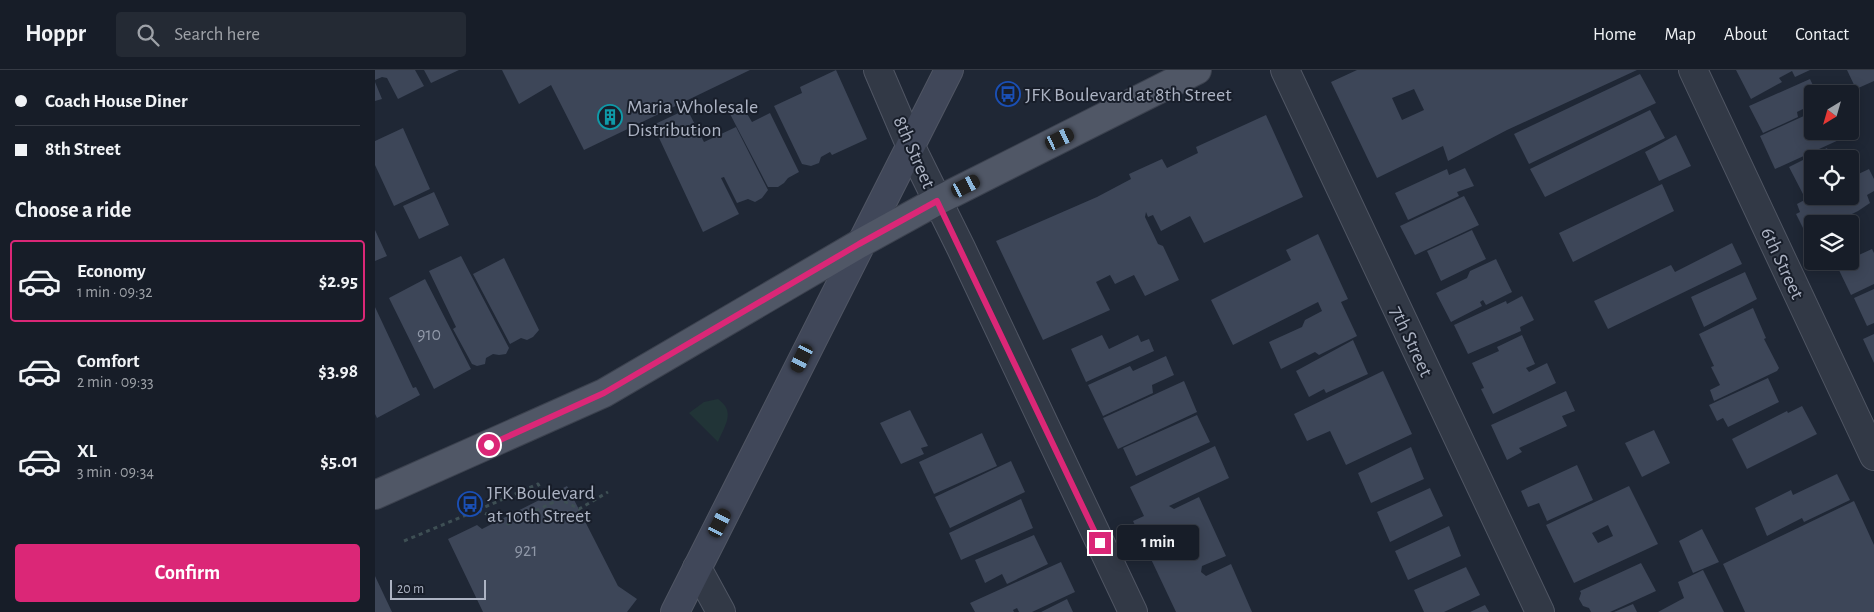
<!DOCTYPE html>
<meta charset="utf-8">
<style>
:root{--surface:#171d28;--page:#242a34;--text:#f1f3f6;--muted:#9ea2a8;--line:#363b45;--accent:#db2777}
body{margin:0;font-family:"Alegreya Sans",sans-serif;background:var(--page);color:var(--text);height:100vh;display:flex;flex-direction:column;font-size:19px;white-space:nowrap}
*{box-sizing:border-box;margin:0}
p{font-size:16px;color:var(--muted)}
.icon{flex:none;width:28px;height:28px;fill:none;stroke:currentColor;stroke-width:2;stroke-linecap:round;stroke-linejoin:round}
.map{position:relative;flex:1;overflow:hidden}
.sheet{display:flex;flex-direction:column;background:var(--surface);width:375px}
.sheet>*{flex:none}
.top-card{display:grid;align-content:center;height:110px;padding:0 15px;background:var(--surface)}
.needle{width:32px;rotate:217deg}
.tools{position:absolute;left:1429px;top:15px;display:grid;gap:10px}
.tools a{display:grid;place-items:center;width:55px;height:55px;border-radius:5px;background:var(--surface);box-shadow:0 2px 12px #0003,0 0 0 1px var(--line);font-size:25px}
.scale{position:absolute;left:15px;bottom:12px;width:96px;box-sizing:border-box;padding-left:5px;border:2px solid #acb3c3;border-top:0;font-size:14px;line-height:18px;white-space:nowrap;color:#acb3c3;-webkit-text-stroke:4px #181e2a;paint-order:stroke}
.end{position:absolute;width:22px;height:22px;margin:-11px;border:6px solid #db2777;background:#fff;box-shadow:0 0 0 2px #fff}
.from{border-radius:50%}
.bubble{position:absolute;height:35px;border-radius:5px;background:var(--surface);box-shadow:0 2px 12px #0003,0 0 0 1px var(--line);font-size:16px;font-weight:700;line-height:35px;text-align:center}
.car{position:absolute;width:15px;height:30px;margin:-15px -8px;border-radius:6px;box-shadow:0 0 4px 1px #0007;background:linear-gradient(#222 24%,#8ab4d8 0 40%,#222 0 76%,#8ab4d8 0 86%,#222 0)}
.top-card b{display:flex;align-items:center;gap:18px;height:48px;font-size:19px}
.top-card b+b{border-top:1px solid var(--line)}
.top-card i{width:12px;height:12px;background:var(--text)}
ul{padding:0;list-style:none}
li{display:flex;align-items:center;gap:15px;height:82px;margin:0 10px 8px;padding:0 5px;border:2px solid transparent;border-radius:5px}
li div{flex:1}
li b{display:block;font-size:19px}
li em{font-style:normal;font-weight:700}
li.active{border-color:var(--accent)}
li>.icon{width:45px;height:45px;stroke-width:1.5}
h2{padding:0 15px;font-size:22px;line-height:60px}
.action{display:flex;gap:10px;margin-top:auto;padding:10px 15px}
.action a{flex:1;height:58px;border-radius:5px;background:var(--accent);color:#fff;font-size:20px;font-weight:700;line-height:58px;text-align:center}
header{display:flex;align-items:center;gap:30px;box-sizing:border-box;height:70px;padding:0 25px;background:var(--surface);border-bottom:1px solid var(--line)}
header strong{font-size:24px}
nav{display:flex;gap:28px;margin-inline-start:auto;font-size:18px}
.search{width:350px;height:45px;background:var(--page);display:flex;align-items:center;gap:12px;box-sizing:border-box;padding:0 18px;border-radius:5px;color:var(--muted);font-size:19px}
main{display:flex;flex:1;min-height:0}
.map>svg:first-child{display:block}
.green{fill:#213437}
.building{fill:#3d4658;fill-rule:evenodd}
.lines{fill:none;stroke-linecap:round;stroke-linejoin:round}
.minor-casing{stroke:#505664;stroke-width:30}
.secondary-casing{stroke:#505664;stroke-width:30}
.primary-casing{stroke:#3c424f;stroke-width:30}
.path{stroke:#3e4f54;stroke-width:3;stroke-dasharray:4 4;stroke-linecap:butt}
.minor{stroke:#323946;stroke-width:28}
.secondary{stroke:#404759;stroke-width:28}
.primary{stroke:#505766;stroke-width:28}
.route{stroke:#db2777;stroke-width:6}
.labels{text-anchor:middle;stroke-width:4;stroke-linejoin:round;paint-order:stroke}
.number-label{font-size:18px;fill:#9098a8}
.poi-label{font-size:20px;fill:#acb3c3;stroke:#181e2a;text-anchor:start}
.street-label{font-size:20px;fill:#acb3c3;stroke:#181e2a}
</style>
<header>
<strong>Hoppr</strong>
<div class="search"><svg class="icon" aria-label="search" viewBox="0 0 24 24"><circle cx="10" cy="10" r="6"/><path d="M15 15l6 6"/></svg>Search here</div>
<nav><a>Home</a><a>Map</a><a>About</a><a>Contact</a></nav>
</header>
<main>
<section class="sheet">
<div class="top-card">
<b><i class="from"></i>Coach House Diner</b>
<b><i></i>8th Street</b>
</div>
<h2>Choose a ride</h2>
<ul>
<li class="active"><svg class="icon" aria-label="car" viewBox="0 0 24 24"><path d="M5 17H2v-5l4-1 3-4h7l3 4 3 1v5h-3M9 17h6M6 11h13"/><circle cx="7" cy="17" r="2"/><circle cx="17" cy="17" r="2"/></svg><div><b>Economy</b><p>1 min · 09:32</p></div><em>$2.95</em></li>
<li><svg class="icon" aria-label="car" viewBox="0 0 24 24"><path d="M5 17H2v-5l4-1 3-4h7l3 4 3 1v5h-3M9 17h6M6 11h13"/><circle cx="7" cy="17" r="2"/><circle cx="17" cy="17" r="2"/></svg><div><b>Comfort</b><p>2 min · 09:33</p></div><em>$3.98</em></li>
<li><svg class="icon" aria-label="car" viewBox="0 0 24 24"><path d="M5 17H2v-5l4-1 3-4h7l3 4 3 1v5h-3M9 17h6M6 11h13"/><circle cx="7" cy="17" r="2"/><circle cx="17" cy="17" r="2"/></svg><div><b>XL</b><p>3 min · 09:34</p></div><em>$5.01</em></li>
</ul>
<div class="action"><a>Confirm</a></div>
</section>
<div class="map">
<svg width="1499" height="542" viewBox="0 0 1499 542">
<rect width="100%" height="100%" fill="#1f2735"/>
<path class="green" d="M343 329C361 342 350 355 343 372L314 343 329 332Z"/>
<path class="building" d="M0 0H40L49 16 23 29 12 8 7 7 0 10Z
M49 0H84L56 13Z
M127 0H375L209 80 176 15 144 34Z
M461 0 492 69 457 85 455 82 446 87 444 93 436 96 427 94 399 36 427 23 425 17Z
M982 0H1262L1132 60 1073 91 1068 76 1002 108 956 12ZM1039 19 1049 40 1027 50 1017 28Z
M1361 0H1435L1420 7 1417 1 1404 8 1407 12 1376 29Z
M1472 0H1499V11L1481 19Z
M1265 4 1281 33 1154 94 1139 64Z
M1435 9 1442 24H1438V40L1433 42 1430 38 1422 42 1423 47 1388 63 1374 36Z
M0 12 7 29 0 31Z
M368 37 377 52 395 43 424 102 413 108 409 113 403 117H393L355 44Z
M312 39 329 72 361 57 393 120 387 128 380 132 373 129 362 133 349 107 346 108 364 144 328 162 278 55Z
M1275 40 1290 68 1170 127 1155 99Z
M891 45 928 127 829 173 815 146 786 161 778 145 773 147 771 142 770 147 783 174 788 176 804 210 770 226 759 205 740 214 735 205 721 212 735 240 668 270 621 171 722 127 756 109 754 104 787 89 792 98 823 83 821 77Z
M1431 45 1438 58V61L1441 63 1445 61H1462L1466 69 1400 99 1385 66Z
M28 58 55 119 19 136 0 95V71Z
M1301 65 1316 96 1284 111 1270 82Z
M1452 78 1456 89H1438V122L1429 126 1414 97Z
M1090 98 1099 116 1082 122 1084 126 1033 150 1020 123 1072 99 1074 105Z
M1494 99 1499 109V121L1492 125 1495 133 1483 141 1457 154H1438V163L1432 166 1421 144 1425 142 1422 134 1437 126H1475V108Z
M1287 114 1299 141 1198 192 1184 163Z
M59 122 74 155 44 169 28 136Z
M1089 126 1104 155 1040 185 1025 156Z
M0 160 12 186 0 191Z
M1097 160 1111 189 1066 211 1052 181Z
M943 164 973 229 966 232 982 266 944 285 940 282 906 299 894 272 927 257 930 250 947 241 943 232 858 275 836 230 916 190 911 180Z
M1357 173 1367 194 1233 259 1219 231 1296 195 1300 202Z
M1497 179 1499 183V214L1476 225 1462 196 1475 191V189Z
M86 186 134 278 131 284 124 285 118 284 111 288 110 294 102 296 97 294 78 259 81 257 54 201Z
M129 188 164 260 158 267 152 270 146 268 135 274 98 204Z
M1121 189 1137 222 1111 235 1108 230 1105 232 1107 236 1076 252 1061 223 1092 208 1095 201Z
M1370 202 1382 229 1329 257 1316 227Z
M50 209 96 299 59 319 14 228Z
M1499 219V253L1492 256 1479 228Z
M1147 226 1159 250 1145 257 1146 261 1093 284 1079 255 1131 231 1132 234Z
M0 237 38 318 41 317 45 325 2 348 0 344Z
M1378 238 1391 268 1389 269 1404 298 1402 301 1339 331 1335 320 1345 315 1336 297 1339 296 1324 264Z
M1499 264V293L1488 269Z
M727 265 734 279 763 265 766 272 774 269 779 281 711 312 696 279Z
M1147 265 1160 294 1151 298 1154 302 1172 293 1181 313 1118 344 1106 319 1109 318 1097 293 1124 281 1122 277Z
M978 270 993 304 951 323 949 319 934 327 921 301Z
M791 286 799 305 777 315 778 323 728 346 713 315 755 296 758 301Z
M1008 301 1037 364 971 395 955 361 932 371 919 344Z
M1393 308 1404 332 1353 357 1348 348 1342 351 1334 335Z
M809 311 822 342 743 379 728 348Z
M1191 321 1200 341 1187 346 1192 356 1144 378 1147 382 1132 390 1116 355Z
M1427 336 1442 364 1372 399 1357 369 1412 341 1413 343Z
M535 340 553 376 546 378 549 384 526 394 505 353Z
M822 345 835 372 761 406 748 378Z
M1279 360 1295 393 1267 407 1250 373Z
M607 363 622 396 559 424 544 392Z
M840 376 854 408 794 436 799 439 824 427 851 486 827 496 826 502 831 506 856 494 877 542H801L758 451 769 446 755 417Z
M1036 377 1049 409 996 433 983 403Z
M636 391 650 422 575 458 560 427Z
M1202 395 1218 430 1172 451 1164 433 1153 437 1146 421Z
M1462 404 1475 430 1429 452 1427 448 1392 466 1380 438 1416 420 1418 425Z
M192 416 243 516 262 529 252 542H108L73 469 102 455 107 459Z
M1254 416 1283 474 1199 513 1171 455ZM1233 455 1238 466 1223 473 1217 463Z
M1055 418 1068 446 1015 472 1002 442Z
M646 429 658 458 586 490 574 463Z
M1479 431 1499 475V542H1370L1348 494Z
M1074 456 1086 486 1033 510 1020 481Z
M1327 459 1344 492 1318 503 1304 471Z
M659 465 673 494 632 514 627 504 610 513 600 490Z
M686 492 700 522 657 542H644L642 538 638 540 639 542H600L595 533Z
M1266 493 1281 521 1235 542H1216L1214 538 1208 536 1204 529 1206 523 1205 521Z
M1091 497 1105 525 1069 542H1049L1039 520Z
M1328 500 1349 542H1283L1309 528 1303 512Z
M0 506 17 542H0Z
M692 529 698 542H666Z
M1258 534 1262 542H1239Z
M1110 535 1114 542H1095Z"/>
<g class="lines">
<defs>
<path id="minor" d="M503 0 536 77 586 178 758 542
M910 0 1165 542
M1318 0 1499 386
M322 498 346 542"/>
<path id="secondary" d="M300 542 574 0"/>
<path id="primary" d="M0 425 229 323 484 174 562 131 822 0"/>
</defs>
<use href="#minor" class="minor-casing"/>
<use href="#secondary" class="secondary-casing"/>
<use href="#primary" class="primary-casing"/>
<path class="path" d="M103 440 163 414 175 434
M29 471 103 440 133 454 185 429 204 439 233 422"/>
<use href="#minor" class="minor"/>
<use href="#secondary" class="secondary"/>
<use href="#primary" class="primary"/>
</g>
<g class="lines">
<path class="route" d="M114 375 229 323 484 174 562 131 725 473"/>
</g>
<defs>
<symbol id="bus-ring" viewBox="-11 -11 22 22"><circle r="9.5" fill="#181e2a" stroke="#1a4fb4" stroke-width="1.5"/><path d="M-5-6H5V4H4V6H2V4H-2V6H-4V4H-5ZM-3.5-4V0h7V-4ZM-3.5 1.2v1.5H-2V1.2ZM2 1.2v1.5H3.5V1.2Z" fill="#1a4fb4"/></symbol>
<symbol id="building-ring" viewBox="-11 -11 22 22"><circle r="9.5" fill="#181e2a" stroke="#0f9aa8" stroke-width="1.5"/><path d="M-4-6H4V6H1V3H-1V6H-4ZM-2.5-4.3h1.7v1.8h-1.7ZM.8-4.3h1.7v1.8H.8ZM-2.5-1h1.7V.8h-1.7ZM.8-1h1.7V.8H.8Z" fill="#0f9aa8"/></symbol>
</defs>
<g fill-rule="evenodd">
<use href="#bus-ring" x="619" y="10" width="28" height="28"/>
<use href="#building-ring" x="221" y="33" width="28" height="28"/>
<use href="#bus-ring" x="81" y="420" width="28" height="28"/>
</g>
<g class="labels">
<g class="number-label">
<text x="54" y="270">910</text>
<text x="151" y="486">921</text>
</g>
<g class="poi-label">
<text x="650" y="31">JFK Boulevard at 8th Street</text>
<text x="252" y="43">Maria Wholesale<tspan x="252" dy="23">Distribution</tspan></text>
<text x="112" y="429">JFK Boulevard<tspan x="112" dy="23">at 10th Street</tspan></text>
</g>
<g class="street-label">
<text transform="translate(540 82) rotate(66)" y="7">8th Street</text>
<text transform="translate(1408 193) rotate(65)" y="7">6th Street</text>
<text transform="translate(1037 271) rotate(65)" y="7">7th Street</text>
</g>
</g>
</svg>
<div class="tools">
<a><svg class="needle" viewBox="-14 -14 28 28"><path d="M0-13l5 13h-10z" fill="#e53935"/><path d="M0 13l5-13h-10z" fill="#9ea2a8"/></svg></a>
<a><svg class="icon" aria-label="locate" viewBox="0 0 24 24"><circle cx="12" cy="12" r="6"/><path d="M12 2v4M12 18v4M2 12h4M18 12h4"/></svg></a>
<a><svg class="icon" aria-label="layers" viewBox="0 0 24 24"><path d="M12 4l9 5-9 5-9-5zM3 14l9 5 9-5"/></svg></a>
</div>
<div class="scale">20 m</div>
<i class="end from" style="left:114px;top:375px"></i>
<i class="end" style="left:725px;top:473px"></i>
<div class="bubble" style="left:742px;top:455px;width:82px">1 min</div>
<i class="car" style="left:685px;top:69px;rotate:64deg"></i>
<i class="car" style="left:591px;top:116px;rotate:63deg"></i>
<i class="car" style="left:427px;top:288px;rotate:206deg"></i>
<i class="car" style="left:345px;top:453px;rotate:27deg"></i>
</div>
</main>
